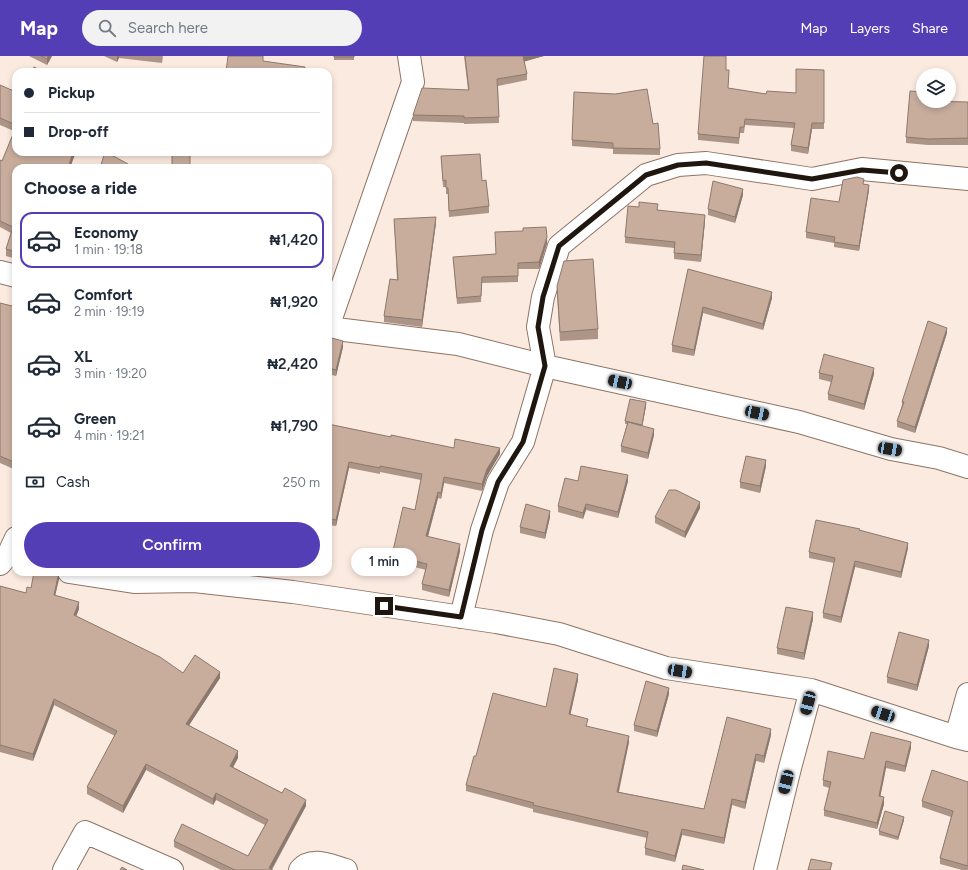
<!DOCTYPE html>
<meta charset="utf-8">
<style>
:root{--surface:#fff;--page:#f2f2f3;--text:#1f2937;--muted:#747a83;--line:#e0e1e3;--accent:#543eb6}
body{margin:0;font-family:Figtree,sans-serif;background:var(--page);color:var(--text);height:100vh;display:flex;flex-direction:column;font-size:15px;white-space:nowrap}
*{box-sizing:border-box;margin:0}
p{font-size:13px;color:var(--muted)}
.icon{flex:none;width:22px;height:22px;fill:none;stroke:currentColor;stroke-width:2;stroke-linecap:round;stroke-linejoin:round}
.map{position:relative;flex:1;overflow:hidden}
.side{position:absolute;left:12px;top:108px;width:320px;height:412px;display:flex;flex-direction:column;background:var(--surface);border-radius:12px;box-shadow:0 2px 6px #0003}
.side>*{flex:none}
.top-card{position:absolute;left:12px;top:12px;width:320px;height:88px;border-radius:12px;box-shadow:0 2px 6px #0003;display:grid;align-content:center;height:88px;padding:0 12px;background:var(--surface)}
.fabs{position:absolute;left:916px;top:12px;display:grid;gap:8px}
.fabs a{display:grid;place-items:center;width:40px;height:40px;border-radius:50%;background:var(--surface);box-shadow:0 2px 6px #0003;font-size:20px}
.end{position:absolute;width:18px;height:18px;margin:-9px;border:5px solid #1f1610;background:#fff;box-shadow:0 0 0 2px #fff}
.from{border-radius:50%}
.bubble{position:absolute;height:28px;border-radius:14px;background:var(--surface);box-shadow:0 2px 6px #0003;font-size:13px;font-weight:600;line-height:28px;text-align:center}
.car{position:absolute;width:12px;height:24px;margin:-12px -6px;border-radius:5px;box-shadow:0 0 3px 1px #0007;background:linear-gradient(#222 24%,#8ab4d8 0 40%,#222 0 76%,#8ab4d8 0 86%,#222 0)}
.top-card b{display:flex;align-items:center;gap:14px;height:38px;font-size:15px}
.top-card b+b{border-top:1px solid var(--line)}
.top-card i{width:10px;height:10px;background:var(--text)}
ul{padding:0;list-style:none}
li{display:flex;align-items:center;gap:12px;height:56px;margin:0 8px 6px;padding:0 4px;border:2px solid transparent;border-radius:12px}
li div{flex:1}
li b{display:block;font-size:15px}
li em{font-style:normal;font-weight:600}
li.active{border-color:var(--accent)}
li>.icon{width:36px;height:36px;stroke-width:1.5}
h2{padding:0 12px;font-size:18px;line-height:48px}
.pay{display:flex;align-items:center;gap:10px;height:44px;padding:0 12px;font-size:15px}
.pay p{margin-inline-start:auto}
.action{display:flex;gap:8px;margin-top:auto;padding:8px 12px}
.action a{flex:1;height:46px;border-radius:24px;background:var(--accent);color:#fff;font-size:16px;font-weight:600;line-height:46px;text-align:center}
header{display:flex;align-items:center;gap:24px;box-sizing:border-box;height:56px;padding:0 20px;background:var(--accent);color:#fff}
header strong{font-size:19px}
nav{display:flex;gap:22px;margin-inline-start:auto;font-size:14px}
.search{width:280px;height:36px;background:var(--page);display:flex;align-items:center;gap:10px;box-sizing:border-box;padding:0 14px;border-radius:22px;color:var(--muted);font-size:15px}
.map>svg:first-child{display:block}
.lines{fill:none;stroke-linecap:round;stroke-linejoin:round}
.minor-casing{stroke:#8d7465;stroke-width:24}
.minor{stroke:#fff;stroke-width:22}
.wall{fill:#ac9587}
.shaded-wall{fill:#8c796e}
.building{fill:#c8ad9d;stroke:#8c796e}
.route{stroke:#1f1610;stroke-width:5}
</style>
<header>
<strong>Map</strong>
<div class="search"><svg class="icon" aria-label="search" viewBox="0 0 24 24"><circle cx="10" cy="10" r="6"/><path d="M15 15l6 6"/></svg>Search here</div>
<nav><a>Map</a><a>Layers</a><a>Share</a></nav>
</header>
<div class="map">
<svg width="968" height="814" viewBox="0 0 968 814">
<rect width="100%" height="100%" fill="#fbeae0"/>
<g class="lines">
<defs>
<path id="minor" d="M0 216 16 220
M328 271 413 26 409 0
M328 272 458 288 545 310 799 366 891 393 939 402 968 411
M0 508 9 497 16 482
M69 516 134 526 194 525 293 536 496 566 559 578 666 612 811 634 956 681 968 684
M461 561 482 474 498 426 523 386 545 310 538 271 543 241 559 190 646 119 678 109 706 107 812 123 862 113 968 123
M956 681 968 638
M64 814 85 776 172 814
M300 814C312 800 331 810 346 814
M765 814 790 712 811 634"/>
</defs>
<use href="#minor" class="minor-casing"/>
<use href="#minor" class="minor"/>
</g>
<path class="wall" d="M29 0H52L47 9Z
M104 0H163L162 7 119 2 117 6Z
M334 0H354V4H334Z
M464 0H544L524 5 527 18V24L498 30 499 67 464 68V67L413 65V59L468 34Z
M726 14 729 20 728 32 766 38 796 37 824 14V73H812L808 98 791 95V89L794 72 745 69 744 77H740L739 88 698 84V78Z
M0 29 16 36V203L6 200V193L11 177 0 171V104L2 105 14 75 0 69Z
M615 38 653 68 660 93V99L613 98V93L572 90V84Z
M923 45 968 46V89H928L906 87V81Z
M441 100 482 125 489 150V157L449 161 448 138H446V131H443Z
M864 128 869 134 859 195 834 191V187L806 182V176L839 146Z
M743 139 735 167 708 159V153Z
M658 154 705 165 701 206 674 203V192L625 187V181Z
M394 163 436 167 422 271 384 266V260L397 224Z
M547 187 539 213H518V226L482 227 481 246 457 248 453 201 496 198Z
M688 213 772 242 763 274 703 257 694 300 672 296V289Z
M557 230 598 273V283L560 285 557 239Z
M0 247 16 251V414L0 407Z
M947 277 915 377 897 371V365L902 349V346Z
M328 281 343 291 336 320 328 318Z
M819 317 874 318 864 354 828 344V338L831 326 819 323Z
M646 350 642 370 654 379 648 403 621 396V390L627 368H625V365Z
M328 368 391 381 454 392 500 398 487 420 482 435 444 427 441 443 438 442 428 481 460 495 449 541 422 534V528L426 514 392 505V499L415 454 421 424 380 416V418L349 412 336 470 328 469Z
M766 410 760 437 740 432V426Z
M578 425H628L618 462 586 454 583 463 558 456V450Z
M700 452 685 482 655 467V461Z
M550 461 545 483 520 477V471Z
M860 474 908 492 901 522 855 511 841 567 823 562V557L834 507 809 502V496Z
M59 523 55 539 79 553 76 560 183 617 220 622 189 669 238 702 233 711 306 750 272 814H221L174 791V785L248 800 265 769 216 744 213 749 146 714 123 757 87 738V731L115 680 54 649 33 705 0 696V530L26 537 31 532Z
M813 563 804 604 777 598V592Z
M929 590 917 635 887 627V621Z
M578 624 570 659 588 670V671L629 686 619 736 704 753 771 679 764 707 756 705 745 753 732 749 724 788 682 779 675 806 645 799V792L647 782 533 756V753L466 735V729L476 700 546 651Z
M669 638 657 681 634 675V669Z
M911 692 905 716 886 712 880 741 884 748 877 773 824 760V754L829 732 823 730V724L864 703Z
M968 726V814H962L940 808V802L951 761 922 751V745Z
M904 764 898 784 879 779V775Z"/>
<path class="shaded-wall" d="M48 0H52L47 9V3Z
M117 0H119V2L117 6Z
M523 0H544L523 6Z
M812 67V73L808 98V92Z
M73 96H76L70 112H68Z
M869 129V134L859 195V190Z
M743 133V139L735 167V161Z
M705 159V165L701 206V199Z
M436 161V167L422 271V264Z
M547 181V187L539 213V206Z
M772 236V242L763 274V268Z
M703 251V257L694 300V294Z
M947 272V277L915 377V371Z
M343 285V291L336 320V314Z
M874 312V318L864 354V348Z
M646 346V350L642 372V369Z
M654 373V379L648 403V397Z
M500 392V398L487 420 482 435V428L487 413Z
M766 404V410L760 437V430Z
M349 406V412L336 470V464Z
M628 419V425L618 462V456Z
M444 421V427L441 443V437Z
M438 436V442L426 487V480Z
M700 446V452L685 482V476Z
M586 448V454L583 463V457Z
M550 455V461L545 483V477Z
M908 487V492L901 522V516Z
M460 488V495L449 541V534Z
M855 505V511L841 567V561Z
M59 516V523L54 545V539Z
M79 546V553L74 566V559Z
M813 556V563L804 604V597Z
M929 584V590L917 635V629Z
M220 616V622L186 674V668Z
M578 618V624L569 665V658Z
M669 632V638L657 681V675Z
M54 643V649L33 705V698Z
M771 673V679L764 707V700Z
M629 680V686L617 742V736Z
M911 686V692L905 716V710Z
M238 695V702L230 717V710Z
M756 698V705L745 753V746Z
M886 705V712L879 747V740Z
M146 708V714L123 757V750Z
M216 737V744L213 749V743Z
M884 741V748L877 773V767Z
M732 743V749L724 788V782Z
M306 744V750L271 814 269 812Z
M904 761V764L898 784V781Z
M682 773V779L675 806V800Z"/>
<path class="building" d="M41 0H48L47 3Z
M228 0H263V5L305 11 304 16H226Z
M334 0H354V1H334Z
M465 0H523L527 18 497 23 499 61 464 62V60L413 59 422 32 469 34Z
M704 0H726V14H729L728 32 766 38 767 35 796 37V13L824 14V67H812L808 92 791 89 795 67 745 63 744 71H740L739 82 698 78Z
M34 11 44 16H31Z
M0 29 16 36V69L0 62Z
M647 33 653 68 658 67 660 93 613 92V87L572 84 574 36 615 38Z
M910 35 923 36V45L968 46V82L928 83 906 81Z
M16 71V96H73L68 112H16V196L6 193 13 171 0 165V104L2 105Z
M105 96H106L128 108 127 112H100Z
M172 98H190V112H172Z
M480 98 482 125 486 124 489 150 449 155 448 132H446V124L443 125 441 100Z
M857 121 864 123 863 128 869 129 859 190 834 186 835 181 806 176 811 142 839 146 843 124Z
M713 125 743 133 735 161 708 153Z
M639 146 658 148 657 154 705 159 701 199 674 197 675 186 625 181 628 150 639 151Z
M436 161 422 264 384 260 390 223 398 224 394 163Z
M546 171 547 181 539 206 518 207V220L482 221 481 240 457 242 453 201 496 198 495 176 523 175V172Z
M593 203 598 273 560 276 557 230 564 205Z
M688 213 772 236 763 268 703 251 694 294 672 289Z
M0 247 16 251V407L0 400Z
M928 265 947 272 915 371 897 365 904 346H902Z
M328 281 343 285 336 314 328 312Z
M824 298 874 312 864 348 828 338 833 320 819 317Z
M630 343 646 346 642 369 625 365Z
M628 366 654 373 648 397 621 390Z
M328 368 391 381V379L454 392 455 383 500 392 487 413 482 428 444 421 441 437 438 436 426 480 460 488 449 534 422 528 427 508 392 499 403 451 415 454 422 418 380 410V412L349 406 336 464 328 463Z
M746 400 766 404 760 430 740 426Z
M581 410 628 419 618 456 586 448 583 457 558 450 565 422 578 425Z
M669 434H676L700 446 685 476 655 461Z
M526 448 550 455 545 477 520 471Z
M816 464 860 473 859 474 908 487 901 516 855 505 841 561 823 557 835 502 809 496Z
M34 516H59L54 539 79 546 74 559 160 601 183 617 195 599 220 616 186 668 238 695 230 710 282 737 285 732 306 744 269 812 272 813V814H235L174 785 182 768 248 800 268 764 216 737 213 743 146 708 123 750 87 731 117 675 54 643 33 698 0 689V530L26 537 27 531 31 532Z
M786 551 813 556 804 597 777 592Z
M899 576 929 584 917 629 887 621Z
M554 612 578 618 569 658 588 663 586 670 629 680 617 736 704 753 727 661 771 673 764 700 756 698 745 746 732 743 724 782 682 773 675 800 645 792 648 776 533 749 534 747 466 729 474 700H476L493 637 546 651Z
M646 625 669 632 657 675 634 669Z
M871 676 911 686 905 710 886 705 879 740 884 741 877 767 824 754 831 726 823 724 828 695 864 703Z
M932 714 968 726V810L940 802 953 755 922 745Z
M885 755 904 761 898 781 879 775Z
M811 803 832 807 830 814H808Z
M683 809 704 814H682Z
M122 811 127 814H120Z"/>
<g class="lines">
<path class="route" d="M384 550 461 561 482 474 498 426 523 386 545 310 538 271 543 241 559 190 646 119 678 109 706 107 812 123 862 114 899 117"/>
</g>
</svg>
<div class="fabs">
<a><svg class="icon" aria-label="layers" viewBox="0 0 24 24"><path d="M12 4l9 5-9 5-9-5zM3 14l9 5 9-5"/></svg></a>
</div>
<i class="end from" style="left:899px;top:117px"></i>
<i class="end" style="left:384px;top:550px"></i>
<div class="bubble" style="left:351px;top:492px;width:66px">1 min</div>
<i class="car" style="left:620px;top:326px;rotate:282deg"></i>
<i class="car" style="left:757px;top:357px;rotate:102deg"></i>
<i class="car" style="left:890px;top:393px;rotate:100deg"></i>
<i class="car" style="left:680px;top:615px;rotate:99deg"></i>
<i class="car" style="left:808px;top:647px;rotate:195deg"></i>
<i class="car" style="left:883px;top:658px;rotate:288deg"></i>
<i class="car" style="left:786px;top:726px;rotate:194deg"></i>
<div class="top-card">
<b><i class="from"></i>Pickup</b>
<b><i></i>Drop-off</b>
</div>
<section class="side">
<h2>Choose a ride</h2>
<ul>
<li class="active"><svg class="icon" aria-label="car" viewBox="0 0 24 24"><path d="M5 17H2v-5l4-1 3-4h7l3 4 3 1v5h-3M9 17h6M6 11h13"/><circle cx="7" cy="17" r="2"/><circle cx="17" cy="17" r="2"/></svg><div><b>Economy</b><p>1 min · 19:18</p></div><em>₦1,420</em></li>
<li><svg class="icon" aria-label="car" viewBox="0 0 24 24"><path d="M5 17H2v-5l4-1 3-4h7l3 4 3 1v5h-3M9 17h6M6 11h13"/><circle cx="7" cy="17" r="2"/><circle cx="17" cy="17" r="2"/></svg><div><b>Comfort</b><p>2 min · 19:19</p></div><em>₦1,920</em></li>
<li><svg class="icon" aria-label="car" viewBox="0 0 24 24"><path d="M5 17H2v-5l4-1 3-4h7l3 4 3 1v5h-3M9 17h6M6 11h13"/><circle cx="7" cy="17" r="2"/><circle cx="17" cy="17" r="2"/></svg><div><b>XL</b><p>3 min · 19:20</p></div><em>₦2,420</em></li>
<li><svg class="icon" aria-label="car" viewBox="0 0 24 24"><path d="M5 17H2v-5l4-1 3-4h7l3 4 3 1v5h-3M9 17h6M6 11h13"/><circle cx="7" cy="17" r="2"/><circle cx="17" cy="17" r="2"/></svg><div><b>Green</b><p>4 min · 19:21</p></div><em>₦1,790</em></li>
</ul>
<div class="pay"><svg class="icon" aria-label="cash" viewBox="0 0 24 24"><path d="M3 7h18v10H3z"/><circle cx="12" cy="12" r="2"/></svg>Cash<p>250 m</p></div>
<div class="action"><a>Confirm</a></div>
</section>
</div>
